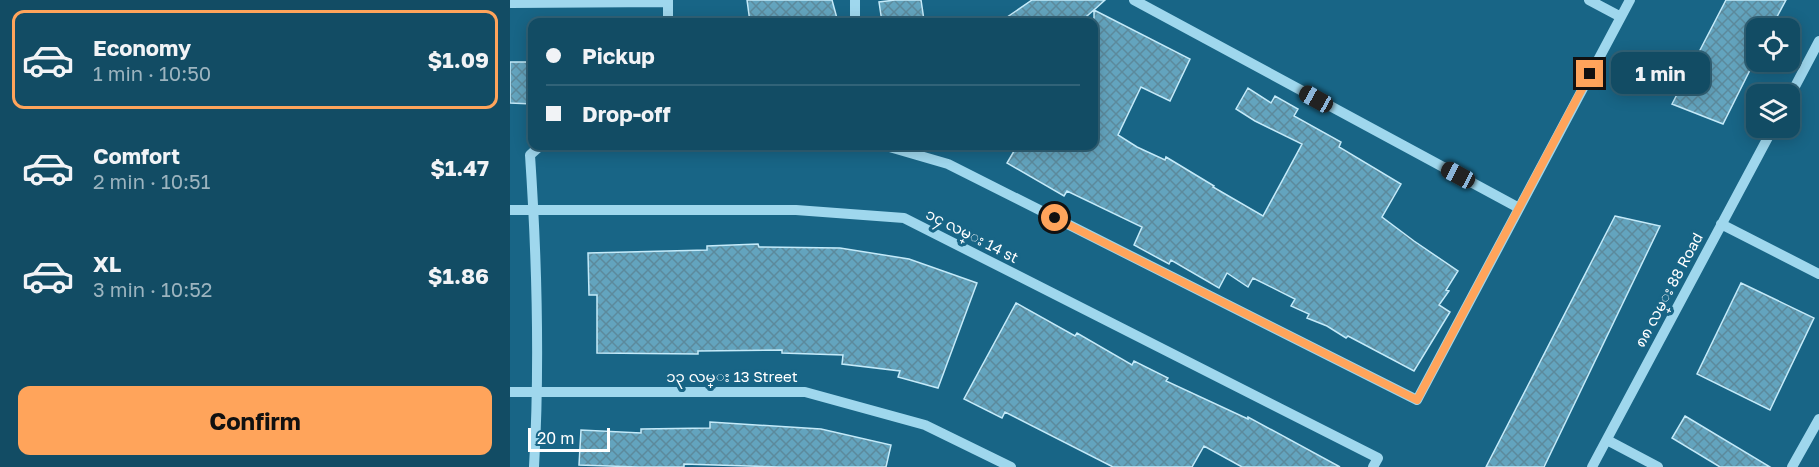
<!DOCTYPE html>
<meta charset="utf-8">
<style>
:root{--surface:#124c64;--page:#1b536a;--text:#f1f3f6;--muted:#9cb4bf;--line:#316378;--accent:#ffa45b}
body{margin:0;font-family:"Golos Text","Noto Sans Myanmar",sans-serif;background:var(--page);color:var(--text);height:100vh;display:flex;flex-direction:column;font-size:22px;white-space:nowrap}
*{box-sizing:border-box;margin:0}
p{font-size:20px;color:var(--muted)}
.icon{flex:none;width:33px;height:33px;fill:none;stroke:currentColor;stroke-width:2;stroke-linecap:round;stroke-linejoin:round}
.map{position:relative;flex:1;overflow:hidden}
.panel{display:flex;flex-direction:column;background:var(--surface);width:510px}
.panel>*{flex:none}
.hud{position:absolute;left:18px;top:18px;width:570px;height:132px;border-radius:12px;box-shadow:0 3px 15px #0003,0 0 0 2px var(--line);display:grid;align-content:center;height:132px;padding:0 18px;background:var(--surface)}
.fabs{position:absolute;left:1236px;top:18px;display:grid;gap:12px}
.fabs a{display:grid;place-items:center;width:54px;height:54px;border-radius:12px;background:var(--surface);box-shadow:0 3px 15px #0003,0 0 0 2px var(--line);font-size:30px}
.scale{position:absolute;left:18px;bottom:15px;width:82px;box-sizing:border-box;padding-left:6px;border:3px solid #fff;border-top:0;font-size:16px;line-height:21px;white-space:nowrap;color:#fff;-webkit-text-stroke:4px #186586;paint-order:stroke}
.end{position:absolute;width:27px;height:27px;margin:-14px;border:8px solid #ffa45b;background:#111;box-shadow:0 0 0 3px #111}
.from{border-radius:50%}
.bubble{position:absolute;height:42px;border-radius:12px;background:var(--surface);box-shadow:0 3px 15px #0003,0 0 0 2px var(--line);font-size:20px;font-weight:700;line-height:42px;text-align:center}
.car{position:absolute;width:18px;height:36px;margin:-18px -9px;border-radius:8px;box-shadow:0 0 4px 2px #0007;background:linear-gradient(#222 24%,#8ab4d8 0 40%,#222 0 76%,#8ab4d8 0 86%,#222 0)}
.hud b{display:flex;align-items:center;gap:21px;height:57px;font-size:22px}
.hud b+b{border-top:2px solid var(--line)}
.hud i{width:15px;height:15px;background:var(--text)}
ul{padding:10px 0 0;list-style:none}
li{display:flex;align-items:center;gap:18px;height:99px;margin:0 12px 9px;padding:0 6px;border:3px solid transparent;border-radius:12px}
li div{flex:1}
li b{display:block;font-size:22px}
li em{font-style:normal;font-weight:700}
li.on{border-color:var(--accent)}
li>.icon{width:54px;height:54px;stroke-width:1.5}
.primary-button{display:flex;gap:12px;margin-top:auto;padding:12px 18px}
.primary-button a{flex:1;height:69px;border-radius:12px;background:var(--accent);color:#111;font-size:24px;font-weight:700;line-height:69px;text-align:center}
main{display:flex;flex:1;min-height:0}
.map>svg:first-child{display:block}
.building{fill:url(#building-cross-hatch);stroke:#c4eaf9;stroke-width:1.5}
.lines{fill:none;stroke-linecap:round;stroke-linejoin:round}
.minor{stroke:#9fd7ed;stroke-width:10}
.route{stroke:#ffa45b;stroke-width:8}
.labels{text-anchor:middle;stroke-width:6;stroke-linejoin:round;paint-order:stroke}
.street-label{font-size:15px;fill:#fff;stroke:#186586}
</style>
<main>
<section class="panel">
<ul>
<li class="on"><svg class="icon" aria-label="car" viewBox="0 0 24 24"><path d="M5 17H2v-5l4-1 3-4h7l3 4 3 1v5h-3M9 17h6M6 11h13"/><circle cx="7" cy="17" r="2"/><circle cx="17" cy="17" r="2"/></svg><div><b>Economy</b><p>1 min · 10:50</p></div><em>$1.09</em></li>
<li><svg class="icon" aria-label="car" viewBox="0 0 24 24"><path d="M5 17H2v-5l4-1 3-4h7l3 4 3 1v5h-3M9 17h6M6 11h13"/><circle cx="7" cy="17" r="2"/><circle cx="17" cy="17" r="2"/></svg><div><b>Comfort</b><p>2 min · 10:51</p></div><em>$1.47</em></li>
<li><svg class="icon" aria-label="car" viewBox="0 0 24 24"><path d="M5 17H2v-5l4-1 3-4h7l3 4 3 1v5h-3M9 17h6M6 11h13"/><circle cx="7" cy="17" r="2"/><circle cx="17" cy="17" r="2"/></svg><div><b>XL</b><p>3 min · 10:52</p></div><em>$1.86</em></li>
</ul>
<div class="primary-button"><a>Confirm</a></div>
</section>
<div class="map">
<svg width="1309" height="467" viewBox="0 0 1309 467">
<defs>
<pattern id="building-cross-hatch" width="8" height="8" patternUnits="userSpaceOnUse" patternTransform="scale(1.5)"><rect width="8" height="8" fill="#63a4be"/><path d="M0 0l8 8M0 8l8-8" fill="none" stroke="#5c8a9c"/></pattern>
</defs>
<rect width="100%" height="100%" fill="#186586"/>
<path class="building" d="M237 0H322L328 22H240Z
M385 0H411L414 20 372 22 369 2Z
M522 0H595L584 10 680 59 660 101 631 87 608 135 627 147 655 160 656 157 704 186 703 187 753 216 792 144 745 121 726 109 738 88 761 103 765 96 788 109 784 116 831 142 829 147 891 184 872 217 904 241 948 271 936 290 939 291 929 305 940 312 904 371 838 336 836 338 817 326 797 318 799 314 781 306 785 299 743 278 738 287 717 273 709 288 661 260 659 264 624 245 632 227 557 191 554 196 497 163 507 146H584V10L570 22H490Z
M1216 0H1276L1261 28H1246V58L1213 124 1162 104Z
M0 62H22V104L0 103Z
M1105 216 1150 226 1034 467H976Z
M248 244 249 247 330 248 399 259 467 283 428 388 388 377 390 371 332 364 333 355 272 353V350L188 351V354L87 353V295H79L78 253 197 250V246Z
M1231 283 1304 318 1260 410 1187 374Z
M506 303 565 336 567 333 622 365 624 361 658 378 656 381 738 419V417L830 467H732L694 446 682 467H603L495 412 492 418 454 399Z
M1175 416 1260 467H1210L1162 438Z
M200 422 311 429 381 445 376 467H269L174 464V467H128L69 465 71 430 131 433V429L200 428Z"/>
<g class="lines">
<path class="minor" d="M345 0V22
M624 0 1009 208
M1079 0 1111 17
M0 3 158 2
M158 22V0
M1280 96 1309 41
M376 146 438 164 907 400 1120 0
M0 210H286L394 218 868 458 863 467
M1211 224 1309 274
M0 392H295L415 425 501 467
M1097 440 1148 467
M24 467C30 363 27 259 20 155L30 146
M1082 467 1263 128
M1282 467 1309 419"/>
</g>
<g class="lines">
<path class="route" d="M545 218 907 400 1080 74"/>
</g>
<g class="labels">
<g class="street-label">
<text transform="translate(462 236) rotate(27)" y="5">၁၄ လမ္း 14 st</text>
<text transform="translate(1159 290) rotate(-62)" y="5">၈၈ လမ္း 88 Road</text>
<text x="222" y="382">၁၃ လမ္း 13 Street</text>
</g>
</g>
</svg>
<div class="fabs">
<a><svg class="icon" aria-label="locate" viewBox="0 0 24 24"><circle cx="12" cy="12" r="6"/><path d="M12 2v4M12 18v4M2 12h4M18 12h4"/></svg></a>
<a><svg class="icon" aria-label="layers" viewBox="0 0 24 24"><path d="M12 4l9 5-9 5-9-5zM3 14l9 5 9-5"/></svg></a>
</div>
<div class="scale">20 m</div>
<i class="end from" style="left:545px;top:218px"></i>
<i class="end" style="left:1080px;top:74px"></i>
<div class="bubble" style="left:1101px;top:52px;width:99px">1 min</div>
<i class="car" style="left:806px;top:99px;rotate:299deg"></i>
<i class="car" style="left:948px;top:175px;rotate:298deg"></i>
<div class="hud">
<b><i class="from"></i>Pickup</b>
<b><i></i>Drop-off</b>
</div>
</div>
</main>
